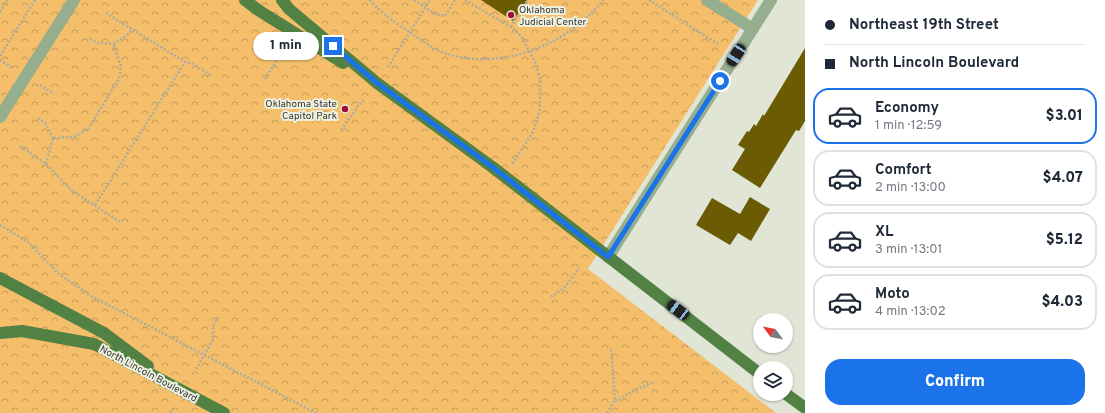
<!DOCTYPE html>
<meta charset="utf-8">
<style>
:root{--surface:#fff;--page:#f2f2f3;--text:#1f2937;--muted:#747a83;--line:#e0e1e3;--accent:#1a73e8}
body{margin:0;font-family:Overpass,sans-serif;background:var(--page);color:var(--text);height:100vh;display:flex;flex-direction:column;font-size:15px;white-space:nowrap}
*{box-sizing:border-box;margin:0}
p{font-size:13px;color:var(--muted)}
.icon{flex:none;width:22px;height:22px;fill:none;stroke:currentColor;stroke-width:2;stroke-linecap:round;stroke-linejoin:round}
.map{position:relative;flex:1;overflow:hidden}
.side{display:flex;flex-direction:column;background:var(--surface);width:300px}
.side>*{flex:none}
.top-card{display:grid;align-content:center;height:88px;padding:0 20px;background:var(--surface)}
.needle{width:26px;rotate:302deg}
.fabs{position:absolute;left:753px;top:313px;display:grid;gap:8px}
.fabs a{display:grid;place-items:center;width:40px;height:40px;border-radius:50%;background:var(--surface);box-shadow:0 1px 3px #0004;font-size:20px}
.end{position:absolute;width:18px;height:18px;margin:-9px;border:5px solid #1a73e8;background:#fff;box-shadow:0 0 0 2px #fff}
.from{border-radius:50%}
.bubble{position:absolute;height:28px;border-radius:14px;background:var(--surface);box-shadow:0 1px 3px #0004;font-size:13px;font-weight:800;line-height:28px;text-align:center}
.car{position:absolute;width:12px;height:24px;margin:-12px -6px;border-radius:5px;box-shadow:0 0 3px 1px #0007;background:linear-gradient(#222 24%,#8ab4d8 0 40%,#222 0 76%,#8ab4d8 0 86%,#222 0)}
.top-card b{display:flex;align-items:center;gap:14px;height:38px;font-size:15px}
.top-card b+b{border-top:1px solid var(--line)}
.top-card i{width:10px;height:10px;background:var(--text)}
ul{padding:0;list-style:none}
li{display:flex;align-items:center;gap:12px;height:56px;margin:0 8px 6px;padding:0 12px;border:2px solid var(--line);border-radius:16px}
li div{flex:1}
li b{display:block;font-size:15px}
li em{font-style:normal;font-weight:800}
li.active{border-color:var(--accent)}
li>.icon{width:36px;height:36px;stroke-width:1.5}
.action{display:flex;gap:8px;margin-top:auto;padding:8px 20px}
.action a{flex:1;height:46px;border-radius:16px;background:var(--accent);color:#fff;font-size:16px;font-weight:800;line-height:46px;text-align:center}
main{display:flex;flex:1;min-height:0}
.map>svg:first-child{display:block}
.park{fill:url(#park-crowns)}
.building{fill:#6b5c03}
.lines{fill:none;stroke-linecap:round;stroke-linejoin:round}
.path{stroke:#a9aca0;stroke-width:2.5;stroke-dasharray:2 2;stroke-linecap:butt}
.minor{stroke:#95ae8e;stroke-width:12}
.major{stroke:#528144;stroke-width:12}
.route{stroke:#1a73e8;stroke-width:5}
.poi-dot{fill:#a50a38;stroke:#eff2e3;stroke-width:1.5}
.labels{text-anchor:middle;stroke-width:4;stroke-linejoin:round;paint-order:stroke}
.poi-label{font-size:10px;fill:#34352f;stroke:#eff2e3;text-anchor:start}
.street-label{font-size:10px;fill:#34352f;stroke:#eff2e3}
</style>
<main>
<div class="map">
<svg width="805" height="413" viewBox="0 0 805 413">
<defs>
<pattern id="park-crowns" width="20" height="18" patternUnits="userSpaceOnUse"><rect width="20" height="18" fill="#f4be6a"/><path d="M2 6a3 3 0 1 1 6 0M12 15a3 3 0 1 1 6 0" fill="none" stroke="#c69b58"/></pattern>
</defs>
<rect width="100%" height="100%" fill="#e1e5d6"/>
<path class="park" d="M0 0H758L588 269 776 413H0Z"/>
<path class="building" d="M481 0H527L513 21Z
M805 48V121L799 131 796 130 760 188 732 170 745 149 738 145 747 131 749 132 754 124 756 126 763 114 764 116Z
M750 197 770 209 751 241 738 233 730 245 696 225 712 198 740 214Z"/>
<g class="lines">
<path class="path" d="M370 0C380 12 392 20 405 29 417 37 431 48 444 53 500 72 568 45 603 0
M414 0 435 14 445 16 455 0
M465 0 511 27 522 37 536 64 540 79V109L533 132 512 164
M649 0 718 44
M0 12 7 0
M106 13 185 62 191 63 212 76
M511 27 528 0
M90 39 97 43 113 44
M0 56 35 0
M0 60 13 68
M388 67 430 0
M265 79 286 46
M40 85 54 94
M38 118 45 123 53 138
M341 130 358 106 364 100
M20 146 46 164 71 190 120 222
M46 164 53 138 74 137 88 129 119 79 121 66 113 44 127 35 132 30
M95 205 185 62
M0 225 28 242 59 274 91 296 316 413
M551 297 564 288 579 268
M196 369 213 340V326L219 316
M615 400H619L634 390 655 382
M170 413 173 409
M607 413 615 400 611 348"/>
<path class="minor" d="M707 0 753 29
M0 117 74 0
M608 257 771 0"/>
<path class="major" d="M245 0 258 10 343 63
M282 0 289 9 377 83 491 166 760 374
M0 278 104 333 148 366
M0 333 22 331 94 344 224 413
M786 394 805 408"/>
</g>
<g class="lines">
<path class="route" d="M333 46 377 83 491 166 608 257 720 81"/>
</g>
<g class="poi-dot">
<circle cx="511" cy="15" r="4"/>
<circle cx="345" cy="109" r="4"/>
</g>
<g class="labels">
<g class="poi-label">
<text x="519" y="13">Oklahoma<tspan x="519" dy="12">Judicial Center</tspan></text>
<text x="337" y="107" text-anchor="end">Oklahoma State<tspan x="337" dy="12">Capitol Park</tspan></text>
</g>
<g class="street-label">
<text transform="translate(149 373) rotate(28)" y="4">North Lincoln Boulevard</text>
</g>
</g>
</svg>
<div class="fabs">
<a><svg class="needle" viewBox="-14 -14 28 28"><path d="M0-13l5 13h-10z" fill="#e53935"/><path d="M0 13l5-13h-10z" fill="#747a83"/></svg></a>
<a><svg class="icon" aria-label="layers" viewBox="0 0 24 24"><path d="M12 4l9 5-9 5-9-5zM3 14l9 5 9-5"/></svg></a>
</div>
<i class="end from" style="left:720px;top:81px"></i>
<i class="end" style="left:333px;top:46px"></i>
<div class="bubble" style="left:253px;top:32px;width:66px">1 min</div>
<i class="car" style="left:736px;top:55px;rotate:213deg"></i>
<i class="car" style="left:678px;top:310px;rotate:307deg"></i>
</div>
<section class="side">
<div class="top-card">
<b><i class="from"></i>Northeast 19th Street</b>
<b><i></i>North Lincoln Boulevard</b>
</div>
<ul>
<li class="active"><svg class="icon" aria-label="car" viewBox="0 0 24 24"><path d="M5 17H2v-5l4-1 3-4h7l3 4 3 1v5h-3M9 17h6M6 11h13"/><circle cx="7" cy="17" r="2"/><circle cx="17" cy="17" r="2"/></svg><div><b>Economy</b><p>1 min · 12:59</p></div><em>$3.01</em></li>
<li><svg class="icon" aria-label="car" viewBox="0 0 24 24"><path d="M5 17H2v-5l4-1 3-4h7l3 4 3 1v5h-3M9 17h6M6 11h13"/><circle cx="7" cy="17" r="2"/><circle cx="17" cy="17" r="2"/></svg><div><b>Comfort</b><p>2 min · 13:00</p></div><em>$4.07</em></li>
<li><svg class="icon" aria-label="car" viewBox="0 0 24 24"><path d="M5 17H2v-5l4-1 3-4h7l3 4 3 1v5h-3M9 17h6M6 11h13"/><circle cx="7" cy="17" r="2"/><circle cx="17" cy="17" r="2"/></svg><div><b>XL</b><p>3 min · 13:01</p></div><em>$5.12</em></li>
<li><svg class="icon" aria-label="car" viewBox="0 0 24 24"><path d="M5 17H2v-5l4-1 3-4h7l3 4 3 1v5h-3M9 17h6M6 11h13"/><circle cx="7" cy="17" r="2"/><circle cx="17" cy="17" r="2"/></svg><div><b>Moto</b><p>4 min · 13:02</p></div><em>$4.03</em></li>
</ul>
<div class="action"><a>Confirm</a></div>
</section>
</main>
